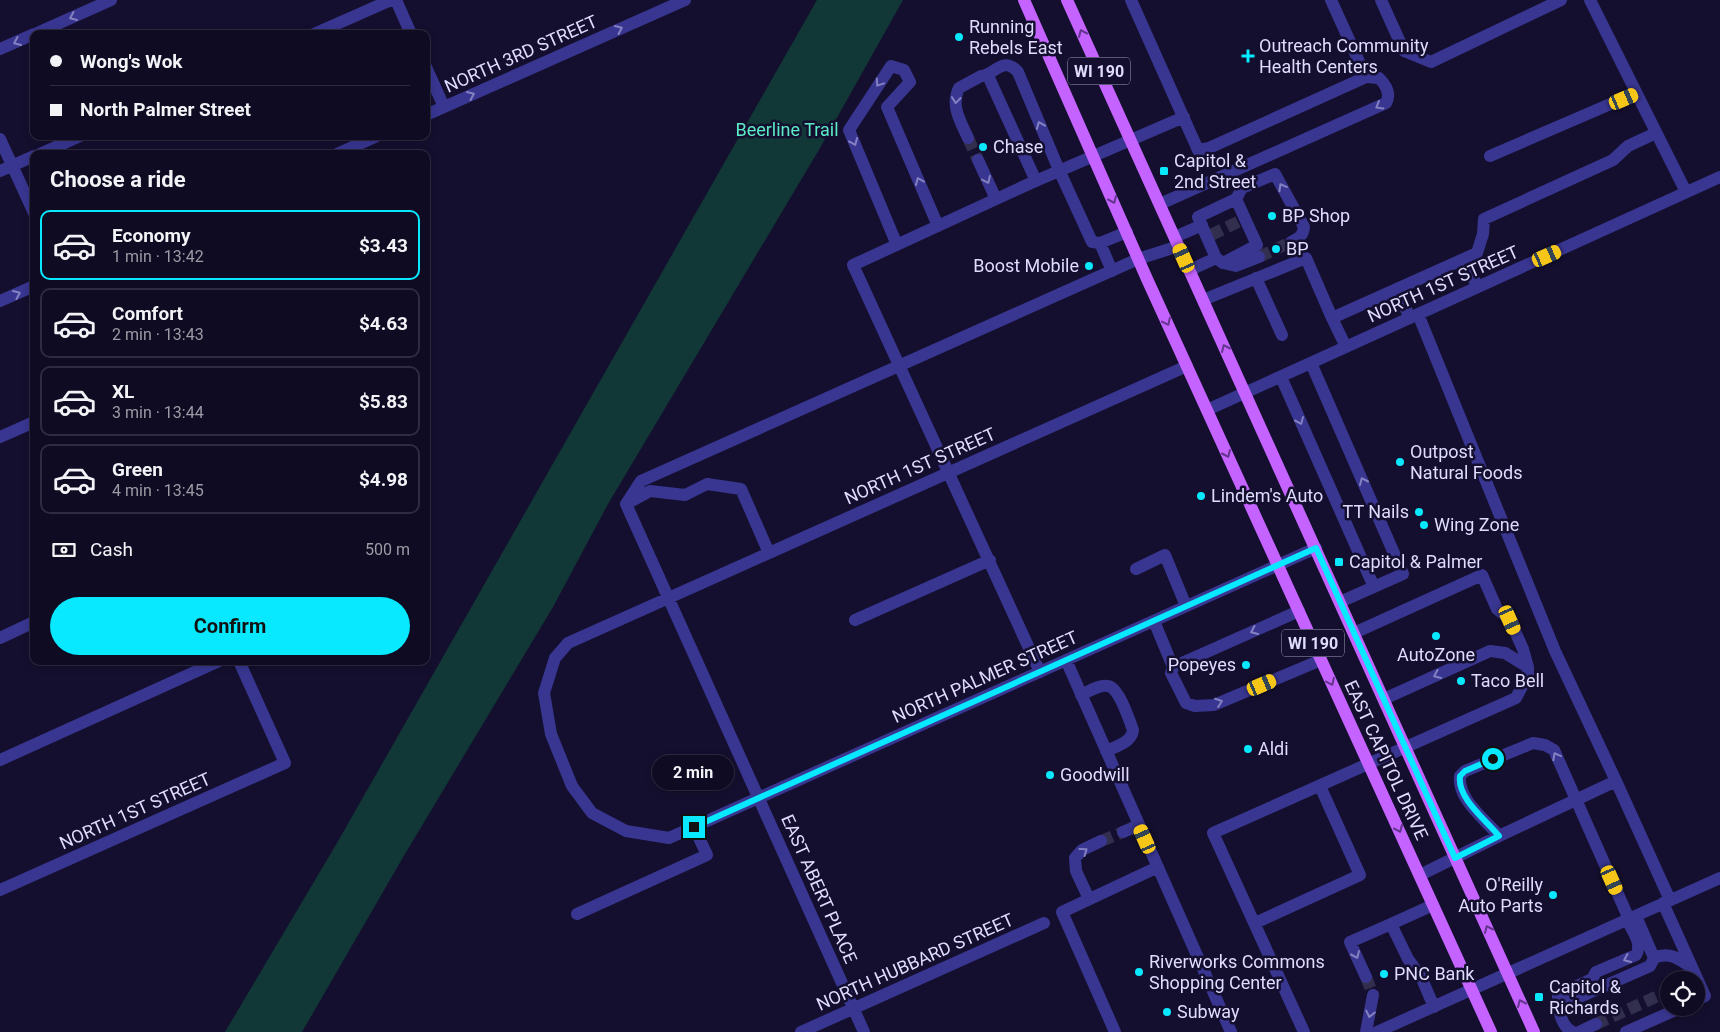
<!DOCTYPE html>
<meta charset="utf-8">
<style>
:root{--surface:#0f0b22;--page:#18142a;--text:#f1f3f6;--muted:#9b9ba5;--line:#2f2b40;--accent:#08e8ff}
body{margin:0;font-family:Roboto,sans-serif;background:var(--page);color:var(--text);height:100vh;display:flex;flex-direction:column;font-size:19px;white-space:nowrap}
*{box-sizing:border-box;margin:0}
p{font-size:16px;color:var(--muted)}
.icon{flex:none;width:28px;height:28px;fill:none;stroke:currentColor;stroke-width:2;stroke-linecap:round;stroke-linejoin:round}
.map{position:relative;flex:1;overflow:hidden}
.side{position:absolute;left:30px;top:150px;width:400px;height:515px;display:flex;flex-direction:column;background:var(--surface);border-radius:10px;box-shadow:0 2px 8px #0003,0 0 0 1px var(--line)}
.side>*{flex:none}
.banner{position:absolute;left:30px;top:30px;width:400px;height:110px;border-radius:10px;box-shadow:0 2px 8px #0003,0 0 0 1px var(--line);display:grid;align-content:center;height:110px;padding:0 20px;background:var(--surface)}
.fabs{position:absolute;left:1660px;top:971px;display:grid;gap:10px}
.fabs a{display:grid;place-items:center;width:45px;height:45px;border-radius:50%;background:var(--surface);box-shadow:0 2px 8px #0003,0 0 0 1px var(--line);font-size:25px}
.end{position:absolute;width:22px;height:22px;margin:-11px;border:6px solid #08e8ff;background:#111;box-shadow:0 0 0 2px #111}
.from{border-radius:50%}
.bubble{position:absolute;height:35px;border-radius:18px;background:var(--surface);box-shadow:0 2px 8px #0003,0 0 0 1px var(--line);font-size:16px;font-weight:700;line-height:35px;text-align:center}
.car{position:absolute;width:15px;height:30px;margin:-15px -8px;border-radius:6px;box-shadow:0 0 4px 1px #0007;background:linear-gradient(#f5c518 24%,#345 0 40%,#f5c518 0 76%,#345 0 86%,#f5c518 0)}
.banner b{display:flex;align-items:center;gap:18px;height:48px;font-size:19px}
.banner b+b{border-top:1px solid var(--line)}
.banner i{width:12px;height:12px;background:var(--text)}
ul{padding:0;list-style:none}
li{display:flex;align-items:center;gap:15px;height:70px;margin:0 10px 8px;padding:0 10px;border:2px solid var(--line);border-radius:10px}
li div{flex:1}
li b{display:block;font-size:19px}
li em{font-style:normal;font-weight:700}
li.current{border-color:var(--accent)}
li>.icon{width:45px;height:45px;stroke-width:1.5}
h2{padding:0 20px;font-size:22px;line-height:60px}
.pay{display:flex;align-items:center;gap:12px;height:55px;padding:0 20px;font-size:19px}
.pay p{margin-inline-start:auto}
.button{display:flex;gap:10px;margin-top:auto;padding:10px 20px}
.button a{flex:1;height:58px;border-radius:30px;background:var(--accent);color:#111;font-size:20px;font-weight:700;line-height:58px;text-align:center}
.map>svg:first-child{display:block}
.green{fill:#113837}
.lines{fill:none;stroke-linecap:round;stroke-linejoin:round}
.minor-tunnel{stroke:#322e4d;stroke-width:12;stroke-dasharray:12 6;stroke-linecap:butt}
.minor{stroke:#393691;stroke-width:12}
.major{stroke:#c463ff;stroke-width:12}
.oneway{stroke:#8481c2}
.oneway2{stroke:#63358c}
.route{stroke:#08e8ff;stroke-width:6}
.poi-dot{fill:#08e8ff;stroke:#140f2e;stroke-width:2}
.labels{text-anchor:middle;stroke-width:5;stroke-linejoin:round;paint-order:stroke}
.shield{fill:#140f2e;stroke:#a29ec0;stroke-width:1}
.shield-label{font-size:16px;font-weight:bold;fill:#dfdcff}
.poi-label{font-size:18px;fill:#dfdcff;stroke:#140f2e;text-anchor:start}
.street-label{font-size:18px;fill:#dfdcff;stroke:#140f2e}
.park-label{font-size:18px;fill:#5becc7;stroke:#140f2e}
</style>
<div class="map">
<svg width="1720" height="1032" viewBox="0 0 1720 1032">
<rect width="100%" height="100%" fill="#140f2e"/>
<path class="green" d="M817 0H903L820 148 608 504 553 607 402 859 302 1032H225L337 843Z"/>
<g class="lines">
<path class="minor-tunnel" d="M968 138 978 160
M1211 235 1242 220
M1259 257 1291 242
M1101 841 1123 832
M1366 977 1373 995
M1596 1024 1669 991"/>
<path class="minor" d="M396 0 411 34
M1131 0 1198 150 1209 148 1366 77 1331 0
M1381 0 1404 51 1431 62 1561 0
M1590 0 1686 192
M35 34 111 0
M314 34 391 0
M0 49 34 34
M426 67 444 107
M985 76 989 78 1036 181
M426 115 685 0
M968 138C961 122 950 106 959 88L981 76C995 75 1003 55 1018 72L1059 170 1092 242 1100 243 1127 232
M0 139 34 213
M40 154 80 136
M337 154 377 136
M1490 156 1636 93
M978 160 996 199
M0 171 34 156
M1236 199 1257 245 1223 263 1216 258 1198 217Z
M1236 199 1242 188 1275 174 1304 227C1303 236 1299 238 1291 242
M1160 204 1386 103C1391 94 1386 85 1379 78L1366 77
M1175 237 1202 225
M1100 243 1112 271
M897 245 849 130 891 66 904 70 910 82 887 107 938 226
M1463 260 1478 287
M1223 263 1236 266 1259 257
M1190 270 1216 258
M1256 278 1282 335
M1397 290 1410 318
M1203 300 1306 258 1332 318 1477 253 1483 234 1484 219 1613 160 1628 146 1656 133
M0 301 34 286
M1418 314 1555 651 1616 781
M1332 318 1346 347
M1311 363 1403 574 1340 602
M1187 366 568 643 555 658 544 693 551 734 572 786 592 813 626 831 669 838 1316 548
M1281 377 1374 587
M1207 410 1720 177
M0 437 34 422
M628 503 650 491 685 495 707 484 741 489 769 553
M626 504 641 481 1138 259 1179 246
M626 504 864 1032
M1136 569 1165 555 1186 606
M1299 611 1173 667 1171 673 1186 703 1195 706 1214 705 1321 660
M855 620 990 560
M1154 621 1173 667
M0 638 34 622
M1066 660 1231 1032
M1040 672 853 265 1031 183 1184 117
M1081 695C1088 692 1100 684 1108 686 1119 688 1129 719 1133 730 1132 742 1117 746 1106 751
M1384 699 1490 651 1505 653 1528 667
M0 760 219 661
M1123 832 1139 825
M1499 836C1485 819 1457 799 1460 776L1465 771 1533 743 1545 745 1554 750 1629 919
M1420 875 1499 836 1616 781 1670 900
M0 890 285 763 239 661
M1089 899 1076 871 1075 858 1082 850 1101 841
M1663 903 1705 996 1696 1000
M1433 905 1391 924 1408 959 1422 979 1434 1007
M577 914 707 855 694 827
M1636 916 1654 958C1669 951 1680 959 1692 968L1688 980
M1255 923 1360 875 1320 786
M1366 977 1350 942 1391 924
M1566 1003 1650 966 1654 958
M801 1032 1044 923
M1115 1032 1062 912 1158 867
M1304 1032 1213 833 1516 698 1528 675V667L1523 649 1510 620 1497 609 1482 575 1354 633
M1366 1032 1373 995
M1377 1032 1720 878
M1573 1032C1561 1027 1557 1007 1558 995L1592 979 1596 972 1636 955C1643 944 1632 930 1627 920
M1579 1032 1596 1024
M1626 1032 1680 1008"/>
<path class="major" d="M1024 0 1147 279 1491 1032
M1067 0 1534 1032"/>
</g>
<defs><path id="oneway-chevron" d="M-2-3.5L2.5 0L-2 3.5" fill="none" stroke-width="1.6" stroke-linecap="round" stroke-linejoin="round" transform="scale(1.25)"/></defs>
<g class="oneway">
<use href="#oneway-chevron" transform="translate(73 17) rotate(156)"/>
<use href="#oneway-chevron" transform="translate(619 29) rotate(-24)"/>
<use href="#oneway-chevron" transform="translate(17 42) rotate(156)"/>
<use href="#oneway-chevron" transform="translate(879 83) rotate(124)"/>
<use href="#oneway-chevron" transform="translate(471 95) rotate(-24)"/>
<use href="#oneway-chevron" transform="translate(956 100) rotate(96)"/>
<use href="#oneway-chevron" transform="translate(1379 106) rotate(150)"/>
<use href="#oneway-chevron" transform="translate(1040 125) rotate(-112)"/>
<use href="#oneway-chevron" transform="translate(854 142) rotate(67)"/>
<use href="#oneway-chevron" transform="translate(987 180) rotate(65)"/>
<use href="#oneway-chevron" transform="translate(919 181) rotate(-113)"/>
<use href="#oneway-chevron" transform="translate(1282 187) rotate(-119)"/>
<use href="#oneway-chevron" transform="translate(17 294) rotate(-24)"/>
<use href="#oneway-chevron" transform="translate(1300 421) rotate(66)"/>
<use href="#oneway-chevron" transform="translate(1363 481) rotate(-114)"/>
<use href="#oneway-chevron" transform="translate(1254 631) rotate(156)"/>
<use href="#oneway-chevron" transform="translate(1437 675) rotate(156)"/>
<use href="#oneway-chevron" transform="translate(1219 702) rotate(-20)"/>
<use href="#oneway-chevron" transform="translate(1556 756) rotate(-118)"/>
<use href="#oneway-chevron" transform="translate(1084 851) rotate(-36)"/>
<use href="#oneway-chevron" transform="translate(1356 955) rotate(66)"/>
<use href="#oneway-chevron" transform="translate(1627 959) rotate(156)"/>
<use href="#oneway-chevron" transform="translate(1370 1014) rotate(102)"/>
</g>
<g class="oneway2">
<use href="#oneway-chevron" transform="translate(1082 33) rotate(-114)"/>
<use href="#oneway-chevron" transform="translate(1113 200) rotate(66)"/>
<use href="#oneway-chevron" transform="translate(1167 322) rotate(65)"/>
<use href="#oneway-chevron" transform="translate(1225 348) rotate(-114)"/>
<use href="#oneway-chevron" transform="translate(1227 454) rotate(66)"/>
<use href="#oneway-chevron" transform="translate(1331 682) rotate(65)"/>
<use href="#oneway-chevron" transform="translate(1399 829) rotate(66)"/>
<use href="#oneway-chevron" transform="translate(1488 929) rotate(-114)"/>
<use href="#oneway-chevron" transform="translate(1521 1003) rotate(-114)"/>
</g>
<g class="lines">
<path class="route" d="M694 827 1316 548 1455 858 1499 836C1485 819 1457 798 1460 776L1465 771 1493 759"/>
</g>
<g class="poi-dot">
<circle cx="959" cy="37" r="5"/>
<path d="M1245.5 48.5h5v5h5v5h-5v5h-5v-5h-5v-5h5z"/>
<circle cx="983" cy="147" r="5"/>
<rect x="1159" y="166" width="10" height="10" rx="2.5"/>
<circle cx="1272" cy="216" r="5"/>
<circle cx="1276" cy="249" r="5"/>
<circle cx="1089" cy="266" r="5"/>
<circle cx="1400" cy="462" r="5"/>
<circle cx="1201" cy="496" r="5"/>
<circle cx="1419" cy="512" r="5"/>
<circle cx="1424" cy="525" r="5"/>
<rect x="1334" y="557" width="10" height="10" rx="2.5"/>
<circle cx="1436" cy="636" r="5"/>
<circle cx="1246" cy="665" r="5"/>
<circle cx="1461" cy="681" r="5"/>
<circle cx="1248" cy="749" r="5"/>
<circle cx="1050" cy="775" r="5"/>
<circle cx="1553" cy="895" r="5"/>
<circle cx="1139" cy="972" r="5"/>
<circle cx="1384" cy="974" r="5"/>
<rect x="1534" y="992" width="10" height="10" rx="2.5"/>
<circle cx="1167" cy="1012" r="5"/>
</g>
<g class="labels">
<g class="shield">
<rect x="1068" y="57.5" width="62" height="27" rx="4"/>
<rect x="1282" y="629.5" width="62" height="27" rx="4"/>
</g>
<g class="shield-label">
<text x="1099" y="77">WI 190</text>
<text x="1313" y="649">WI 190</text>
</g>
<g class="poi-label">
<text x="969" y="33">Running<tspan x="969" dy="21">Rebels East</tspan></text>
<text x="1259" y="52">Outreach Community<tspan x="1259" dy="21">Health Centers</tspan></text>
<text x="993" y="153">Chase</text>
<text x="1174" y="167">Capitol &amp;<tspan x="1174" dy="21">2nd Street</tspan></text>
<text x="1282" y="222">BP Shop</text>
<text x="1286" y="255">BP</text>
<text x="1079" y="272" text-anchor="end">Boost Mobile</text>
<text x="1410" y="458">Outpost<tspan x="1410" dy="21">Natural Foods</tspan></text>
<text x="1211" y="502">Lindem's Auto</text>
<text x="1409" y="518" text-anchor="end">TT Nails</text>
<text x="1434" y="531">Wing Zone</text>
<text x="1349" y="568">Capitol &amp; Palmer</text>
<text x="1436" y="661" text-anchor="middle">AutoZone</text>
<text x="1236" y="671" text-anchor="end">Popeyes</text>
<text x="1471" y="687">Taco Bell</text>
<text x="1258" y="755">Aldi</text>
<text x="1060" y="781">Goodwill</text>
<text x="1543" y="891" text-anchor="end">O'Reilly<tspan x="1543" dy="21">Auto Parts</tspan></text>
<text x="1149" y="968">Riverworks Commons<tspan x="1149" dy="21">Shopping Center</tspan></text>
<text x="1394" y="980">PNC Bank</text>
<text x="1549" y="993">Capitol &amp;<tspan x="1549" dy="21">Richards</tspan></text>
<text x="1177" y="1018">Subway</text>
</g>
<g class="street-label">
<text transform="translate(521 54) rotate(-24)" y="6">NORTH 3RD STREET</text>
<text transform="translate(1443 284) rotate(-24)" y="6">NORTH 1ST STREET</text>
<text transform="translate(920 466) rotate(-24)" y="6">NORTH 1ST STREET</text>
<text transform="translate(985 677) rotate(-24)" y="6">NORTH PALMER STREET</text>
<text transform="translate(1386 760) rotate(65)" y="6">EAST CAPITOL DRIVE</text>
<text transform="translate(135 811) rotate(-24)" y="6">NORTH 1ST STREET</text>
<text transform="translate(819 889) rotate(66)" y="6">EAST ABERT PLACE</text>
<text transform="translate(915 962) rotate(-24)" y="6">NORTH HUBBARD STREET</text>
</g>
<g class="park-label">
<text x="787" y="136">Beerline Trail</text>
</g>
</g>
</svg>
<div class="fabs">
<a><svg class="icon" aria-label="locate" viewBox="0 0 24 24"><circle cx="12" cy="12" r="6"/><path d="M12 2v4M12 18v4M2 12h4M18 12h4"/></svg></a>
</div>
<i class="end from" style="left:1493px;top:759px"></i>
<i class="end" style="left:694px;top:827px"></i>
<div class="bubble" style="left:652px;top:755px;width:82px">2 min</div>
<i class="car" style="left:1624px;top:99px;rotate:67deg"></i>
<i class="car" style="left:1547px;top:256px;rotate:66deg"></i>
<i class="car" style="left:1184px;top:258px;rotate:336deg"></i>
<i class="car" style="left:1510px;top:620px;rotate:156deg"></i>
<i class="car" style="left:1262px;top:685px;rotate:67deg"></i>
<i class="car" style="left:1145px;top:839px;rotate:336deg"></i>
<i class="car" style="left:1612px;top:880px;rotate:156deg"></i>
<div class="banner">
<b><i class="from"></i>Wong's Wok</b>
<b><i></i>North Palmer Street</b>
</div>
<section class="side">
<h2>Choose a ride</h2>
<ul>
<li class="current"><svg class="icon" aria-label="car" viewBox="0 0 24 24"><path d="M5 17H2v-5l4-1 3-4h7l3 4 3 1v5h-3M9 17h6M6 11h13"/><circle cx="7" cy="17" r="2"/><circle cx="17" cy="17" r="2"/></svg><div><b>Economy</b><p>1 min · 13:42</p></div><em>$3.43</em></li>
<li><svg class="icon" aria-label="car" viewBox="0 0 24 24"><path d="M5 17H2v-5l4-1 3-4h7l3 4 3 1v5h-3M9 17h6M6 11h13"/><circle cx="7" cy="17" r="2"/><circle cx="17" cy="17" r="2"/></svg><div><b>Comfort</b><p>2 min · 13:43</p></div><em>$4.63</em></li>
<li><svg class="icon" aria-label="car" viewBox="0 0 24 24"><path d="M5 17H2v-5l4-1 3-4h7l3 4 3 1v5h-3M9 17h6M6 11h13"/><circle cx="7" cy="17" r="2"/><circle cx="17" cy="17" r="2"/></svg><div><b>XL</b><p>3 min · 13:44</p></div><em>$5.83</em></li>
<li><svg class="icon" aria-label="car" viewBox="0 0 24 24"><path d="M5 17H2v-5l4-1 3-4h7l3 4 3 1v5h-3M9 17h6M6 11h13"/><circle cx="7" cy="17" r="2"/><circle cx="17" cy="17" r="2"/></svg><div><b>Green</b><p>4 min · 13:45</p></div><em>$4.98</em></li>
</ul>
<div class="pay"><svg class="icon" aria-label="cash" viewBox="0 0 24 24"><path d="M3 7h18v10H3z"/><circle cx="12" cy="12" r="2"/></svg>Cash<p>500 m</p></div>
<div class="button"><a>Confirm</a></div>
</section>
</div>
